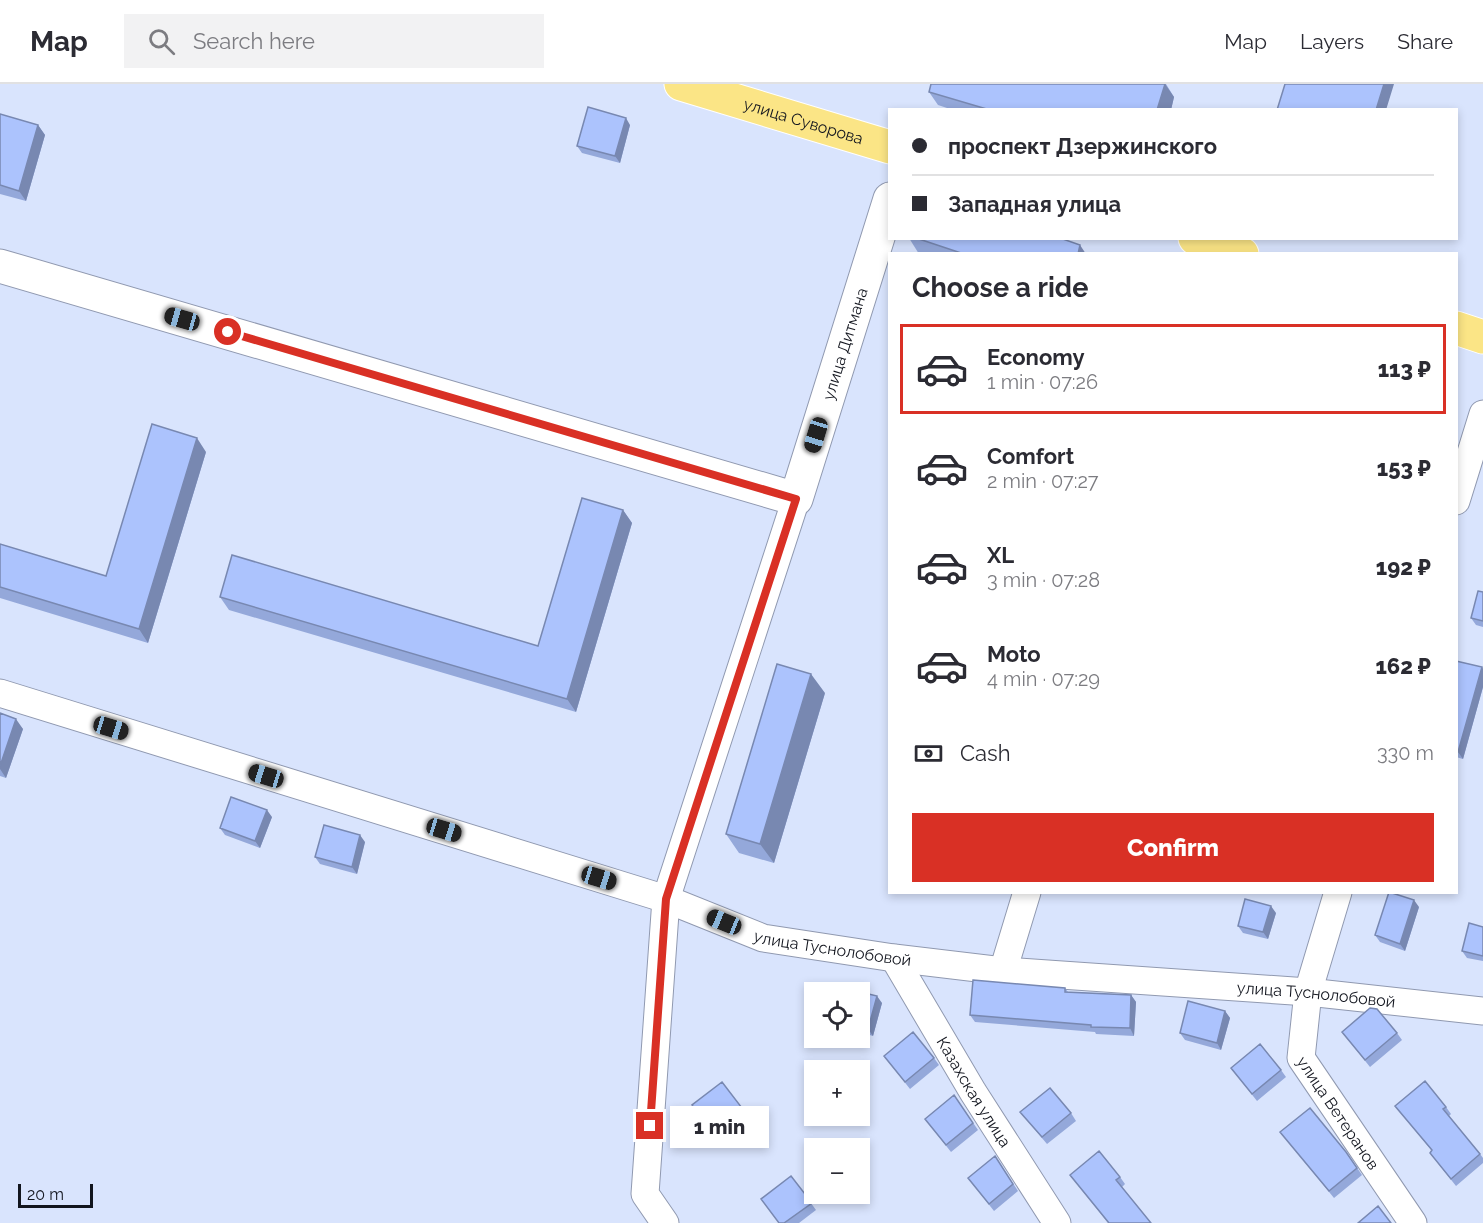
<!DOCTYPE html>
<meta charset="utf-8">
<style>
:root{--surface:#fff;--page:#f2f2f3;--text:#2b2b33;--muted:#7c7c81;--line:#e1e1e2;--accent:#d93025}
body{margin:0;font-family:Raleway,sans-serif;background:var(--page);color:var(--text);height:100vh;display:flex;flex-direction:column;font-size:22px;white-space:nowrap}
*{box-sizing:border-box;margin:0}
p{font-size:20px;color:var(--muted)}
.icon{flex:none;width:33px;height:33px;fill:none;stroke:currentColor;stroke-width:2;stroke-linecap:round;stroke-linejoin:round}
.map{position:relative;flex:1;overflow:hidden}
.panel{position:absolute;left:888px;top:168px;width:570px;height:642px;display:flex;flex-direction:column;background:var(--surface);border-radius:0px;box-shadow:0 3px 9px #0003}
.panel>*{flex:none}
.hud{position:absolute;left:888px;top:24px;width:570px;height:132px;border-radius:0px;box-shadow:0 3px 9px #0003;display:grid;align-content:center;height:132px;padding:0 24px;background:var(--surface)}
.buttons{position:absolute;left:804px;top:898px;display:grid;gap:12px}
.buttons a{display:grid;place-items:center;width:66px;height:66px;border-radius:0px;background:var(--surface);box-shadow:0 3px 9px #0003;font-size:30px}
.scale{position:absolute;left:18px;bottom:15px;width:75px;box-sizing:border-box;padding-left:6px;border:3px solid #12151e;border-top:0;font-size:16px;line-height:21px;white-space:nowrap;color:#12151e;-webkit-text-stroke:4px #d9e4fd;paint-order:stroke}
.end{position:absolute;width:27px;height:27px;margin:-14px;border:8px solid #d93025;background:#fff;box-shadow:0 0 0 3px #fff}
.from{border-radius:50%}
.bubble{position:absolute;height:42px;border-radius:0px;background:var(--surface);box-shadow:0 3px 9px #0003;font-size:20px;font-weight:800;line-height:42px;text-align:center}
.car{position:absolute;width:18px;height:36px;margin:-18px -9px;border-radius:8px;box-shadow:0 0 4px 2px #0007;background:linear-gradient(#222 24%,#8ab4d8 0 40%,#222 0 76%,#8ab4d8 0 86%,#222 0)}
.hud b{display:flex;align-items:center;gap:21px;height:57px;font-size:22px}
.hud b+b{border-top:2px solid var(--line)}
.hud i{width:15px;height:15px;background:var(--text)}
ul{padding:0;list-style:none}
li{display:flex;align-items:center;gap:18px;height:90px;margin:0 12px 9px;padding:0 12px;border:3px solid transparent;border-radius:0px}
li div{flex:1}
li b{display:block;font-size:22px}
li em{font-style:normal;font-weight:800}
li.current{border-color:var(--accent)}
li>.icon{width:54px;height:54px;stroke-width:1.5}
h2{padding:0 24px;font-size:27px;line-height:72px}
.pay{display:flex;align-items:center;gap:15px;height:66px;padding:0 24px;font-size:22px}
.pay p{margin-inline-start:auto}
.primary-button{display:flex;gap:12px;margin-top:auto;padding:12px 24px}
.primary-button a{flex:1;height:69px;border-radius:0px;background:var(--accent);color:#fff;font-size:24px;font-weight:800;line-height:69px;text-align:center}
header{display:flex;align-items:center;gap:36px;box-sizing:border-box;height:84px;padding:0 30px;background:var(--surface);border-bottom:2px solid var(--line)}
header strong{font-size:28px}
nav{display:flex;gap:33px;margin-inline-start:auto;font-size:21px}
.search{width:420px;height:54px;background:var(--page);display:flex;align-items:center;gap:15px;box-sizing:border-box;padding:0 21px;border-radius:0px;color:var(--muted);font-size:22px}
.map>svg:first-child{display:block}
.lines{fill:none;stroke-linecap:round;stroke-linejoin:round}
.street-casing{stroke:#9099b0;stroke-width:29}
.secondary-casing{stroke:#9099b0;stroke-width:35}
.primary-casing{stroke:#fff;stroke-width:35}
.street{stroke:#fff;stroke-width:27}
.secondary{stroke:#fff;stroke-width:33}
.primary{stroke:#fbe586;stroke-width:33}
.wall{fill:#94a8da}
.shaded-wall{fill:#7888b1}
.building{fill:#acc3fd;stroke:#7888b1;stroke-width:1.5}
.route{stroke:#d93025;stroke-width:8}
.labels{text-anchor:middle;stroke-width:6;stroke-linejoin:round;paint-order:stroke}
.street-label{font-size:16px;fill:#12151e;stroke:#d9e4fd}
</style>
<header>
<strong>Map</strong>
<div class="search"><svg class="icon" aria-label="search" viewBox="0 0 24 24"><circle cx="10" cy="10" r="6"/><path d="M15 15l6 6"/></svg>Search here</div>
<nav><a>Map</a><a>Layers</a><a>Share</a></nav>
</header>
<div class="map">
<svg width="1483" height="1139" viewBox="0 0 1483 1139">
<rect width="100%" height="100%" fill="#d9e4fd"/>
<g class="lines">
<defs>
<g id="street">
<path d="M1456 417 1483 330"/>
<path id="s1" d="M0 609 666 815 763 854 894 874 1003 887 1308 908 1483 927"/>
<path id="s2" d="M1338 808 1308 908 1301 974 1413 1139"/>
<path id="s3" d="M894 874 973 1008 1057 1139"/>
<path d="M1003 887 1027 808"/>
<path d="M665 1139 645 1110 666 815 796 415"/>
</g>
<g id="secondary">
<path id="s4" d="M0 182 796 415 890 115"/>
</g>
<g id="primary">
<path id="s5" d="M681 0 890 63"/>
<path d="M1195 154 1242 170"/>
<path d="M1456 244 1483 253"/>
</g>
</defs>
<use href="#street" class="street-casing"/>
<use href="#secondary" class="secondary-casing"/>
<use href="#primary" class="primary-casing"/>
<use href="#street" class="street"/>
<use href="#secondary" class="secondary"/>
<use href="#primary" class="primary"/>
</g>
<path class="wall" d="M931 0H1166L1174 13 1171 26H953L938 21 929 8Z
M0 30 38 41 45 51 26 117 0 110Z
M630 41 620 79 582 69 577 62Z
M909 154H1060L1086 170H919Z
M206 368 148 559 0 514V460L106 492Z
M623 426 632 439 576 628 229 526 220 513 538 562Z
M1483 508V543L1476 541 1471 534Z
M1456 577 1482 583 1483 585V603L1463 675 1456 673Z
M825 609 774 779 739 769 726 750Z
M0 629 23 645 6 694 0 692Z
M272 733 260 764 225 751 220 744Z
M365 758 357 790 320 780 315 773Z
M1419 823 1405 867 1380 858 1375 851Z
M1276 829 1268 855 1243 849 1238 842Z
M1483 843V877L1467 874 1462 867Z
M1065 904 1068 908 1131 911 1136 918 1134 952 1096 950 1095 948 975 938 970 931Z
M860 909 882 919 873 952 860 948Z
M1225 927 1230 934 1221 966 1185 956 1180 949Z
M1342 948 1397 949 1402 956 1370 983Z
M884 972 934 974 939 981 910 1005Z
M1231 984 1281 986 1286 993 1257 1017Z
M722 998 747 1031 717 1054 692 1021Z
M954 1011 978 1046 951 1068 925 1035Z
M1395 1022 1446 1023 1451 1030 1449 1032 1480 1070 1483 1074V1079L1456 1102 1430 1069 1432 1067Z
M1020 1028 1071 1029 1076 1037 1047 1060Z
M1280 1048 1346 1068 1362 1091 1334 1114Z
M995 1072 1018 1107 994 1127 968 1094Z
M1070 1091 1120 1093 1125 1100 1122 1103 1151 1139H1108Z
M791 1092 816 1126 799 1139H779Z"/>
<path class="shaded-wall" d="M1165 0 1174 13 1171 26H1157Z
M1384 0H1394L1386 26H1376Z
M626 34 630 41 620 79 615 72Z
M38 41 45 51 26 117 19 107Z
M1080 161 1086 170H1078Z
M197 354 206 368 148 559 139 545Z
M623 426 632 439 576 628 567 615Z
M1482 583 1483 585V603L1463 675 1458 668Z
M811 590 825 609 774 779 760 760Z
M16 635 23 645 6 694 0 685V682Z
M267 726 272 733 260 764 255 757Z
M360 751 365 758 357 790 352 783Z
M1414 816 1419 823 1405 867 1400 860Z
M1271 822 1276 829 1268 855 1263 848Z
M1131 911 1136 918 1134 952 1130 944Z
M877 912 882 919 873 952 868 945Z
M1225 927 1230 934 1221 966 1217 959Z"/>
<path class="building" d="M931 0H1165L1157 26H990L929 8Z
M1285 0H1384L1376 26H1277Z
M588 23 626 34 615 72 577 62Z
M0 30 38 41 19 107 0 101Z
M916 154H1060L1080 161 1078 170H964Z
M152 340 197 354 139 545 0 503V460L106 492Z
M582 414 623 426 567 615 220 513 232 471 538 562Z
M1478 507 1483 508V537L1471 534Z
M1456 577 1482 583 1458 668H1456Z
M777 580 811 590 760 760 726 750Z
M0 629 16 635 0 682Z
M231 713 267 726 255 757 220 744Z
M324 741 360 751 352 783 315 773Z
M1389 808 1414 816 1400 860 1375 851Z
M1245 815 1271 822 1263 848 1238 842Z
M1469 839 1483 843V872L1462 867Z
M973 896 1065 904V908L1131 911 1130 944 1091 943V941L970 931Z
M840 903 877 912 868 945 860 942V909H838Z
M1188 917 1225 927 1217 959 1180 949Z
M1370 924 1377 925 1397 949 1365 976 1342 948Z
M913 948 934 974 905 998 884 972Z
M1260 960 1281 986 1252 1010 1231 984Z
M1425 997 1446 1023 1443 1025 1480 1070 1451 1095 1430 1069 1432 1066 1395 1022Z
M722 998 742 1024 712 1047 692 1021Z
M1050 1004 1071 1029 1042 1053 1020 1028Z
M954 1011 973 1039 946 1061 925 1035Z
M1310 1024 1346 1068 1357 1084 1329 1107 1280 1048Z
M1099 1067 1120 1093 1116 1096 1151 1139H1109L1070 1091Z
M995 1072 1013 1100 989 1120 968 1094Z
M791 1092 812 1119 784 1139H779L761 1115Z
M1378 1122 1391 1139H1358Z"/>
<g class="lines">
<path class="route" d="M228 248 796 415 666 815 650 1042"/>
</g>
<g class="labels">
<g class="street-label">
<text dy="6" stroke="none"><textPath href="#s5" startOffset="128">улица Суворова</textPath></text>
<text dy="6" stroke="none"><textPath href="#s4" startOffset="992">улица Дитмана</textPath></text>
<text dy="6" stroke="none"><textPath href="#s1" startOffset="872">улица Туснолобовой</textPath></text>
<text dy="6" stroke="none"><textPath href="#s1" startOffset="1358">улица Туснолобовой</textPath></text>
<text dy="6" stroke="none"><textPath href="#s3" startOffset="156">Казахская улица</textPath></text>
<text dy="6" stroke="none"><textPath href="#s2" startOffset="237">улица Ветеранов</textPath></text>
</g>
</g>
</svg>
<div class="buttons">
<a><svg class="icon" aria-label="locate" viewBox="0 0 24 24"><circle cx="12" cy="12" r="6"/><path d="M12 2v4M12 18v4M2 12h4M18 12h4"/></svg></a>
<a>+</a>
<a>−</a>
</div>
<div class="scale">20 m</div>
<i class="end from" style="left:228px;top:248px"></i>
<i class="end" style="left:650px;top:1042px"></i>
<div class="bubble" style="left:670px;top:1022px;width:99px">1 min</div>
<i class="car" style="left:182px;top:235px;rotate:286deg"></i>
<i class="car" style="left:816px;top:351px;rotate:197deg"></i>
<i class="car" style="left:111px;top:644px;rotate:107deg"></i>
<i class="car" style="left:266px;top:692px;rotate:287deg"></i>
<i class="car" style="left:444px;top:746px;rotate:107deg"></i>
<i class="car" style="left:599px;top:794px;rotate:107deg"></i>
<i class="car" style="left:724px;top:838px;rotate:292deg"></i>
<div class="hud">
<b><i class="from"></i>проспект Дзержинского</b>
<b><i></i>Западная улица</b>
</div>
<section class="panel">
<h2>Choose a ride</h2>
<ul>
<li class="current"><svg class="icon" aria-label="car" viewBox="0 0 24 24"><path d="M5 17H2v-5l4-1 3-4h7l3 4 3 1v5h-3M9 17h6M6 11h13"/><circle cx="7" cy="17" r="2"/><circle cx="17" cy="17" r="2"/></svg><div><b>Economy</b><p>1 min · 07:26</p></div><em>113 ₽</em></li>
<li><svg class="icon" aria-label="car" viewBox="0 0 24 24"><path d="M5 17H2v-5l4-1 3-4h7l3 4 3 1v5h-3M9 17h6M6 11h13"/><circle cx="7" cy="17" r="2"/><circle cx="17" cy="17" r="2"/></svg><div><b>Comfort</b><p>2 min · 07:27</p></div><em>153 ₽</em></li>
<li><svg class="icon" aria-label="car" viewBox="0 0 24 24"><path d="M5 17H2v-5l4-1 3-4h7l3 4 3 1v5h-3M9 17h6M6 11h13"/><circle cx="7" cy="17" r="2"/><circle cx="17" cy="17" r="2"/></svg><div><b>XL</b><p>3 min · 07:28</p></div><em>192 ₽</em></li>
<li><svg class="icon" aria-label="car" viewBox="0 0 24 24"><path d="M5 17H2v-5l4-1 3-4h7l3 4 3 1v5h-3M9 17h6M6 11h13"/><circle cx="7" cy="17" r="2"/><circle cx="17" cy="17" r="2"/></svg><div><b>Moto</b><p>4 min · 07:29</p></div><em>162 ₽</em></li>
</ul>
<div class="pay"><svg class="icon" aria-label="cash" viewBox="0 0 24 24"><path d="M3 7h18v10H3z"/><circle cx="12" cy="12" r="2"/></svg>Cash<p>330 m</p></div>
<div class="primary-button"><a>Confirm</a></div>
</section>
</div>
